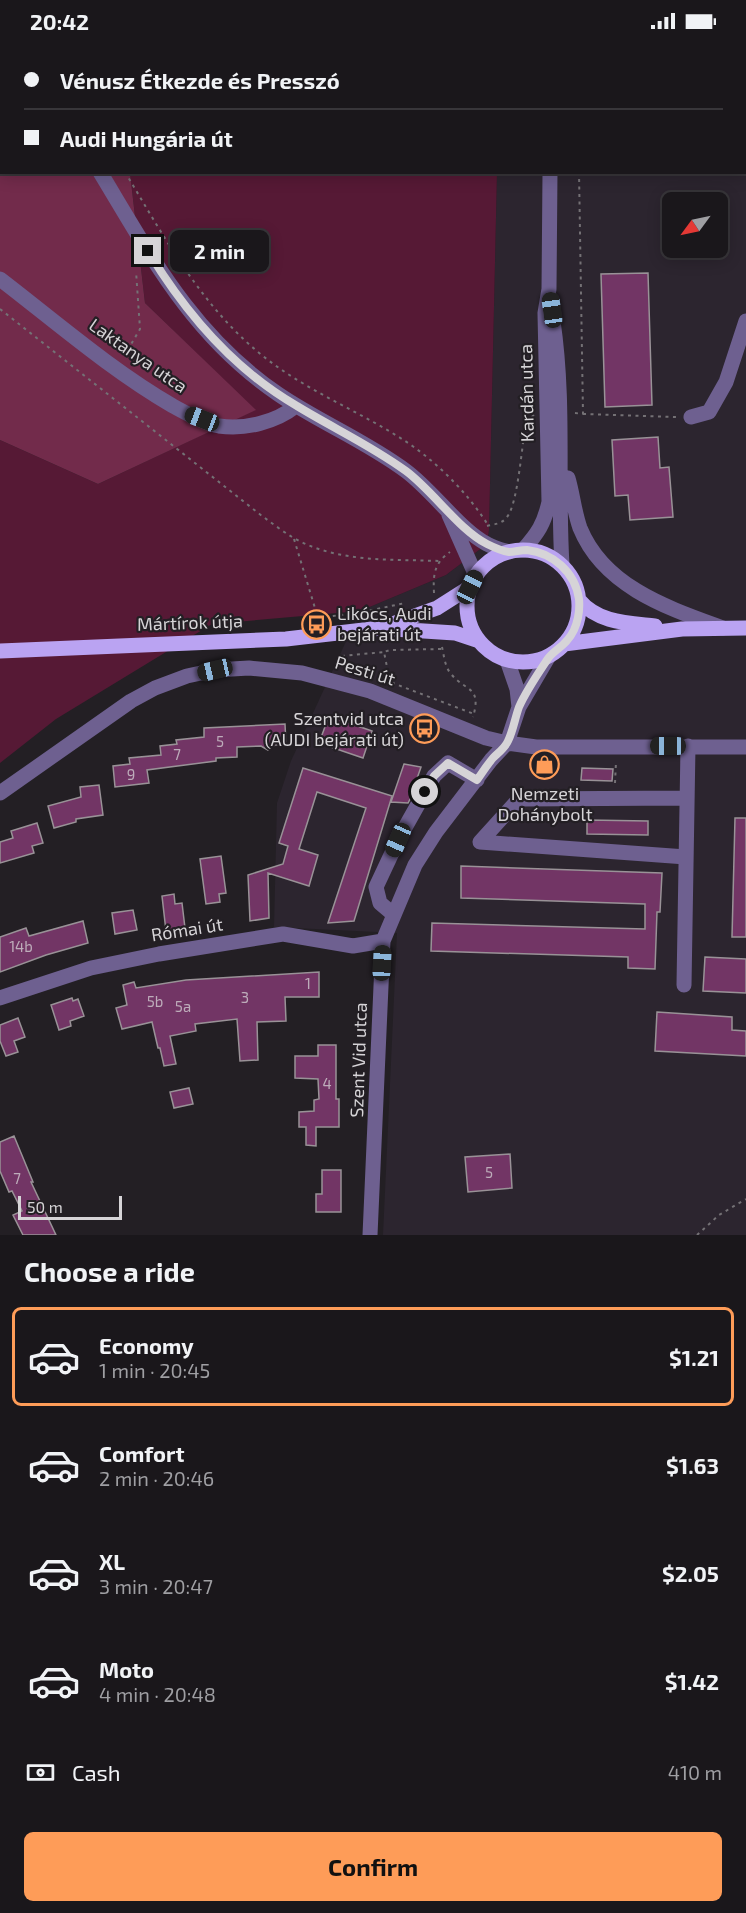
<!DOCTYPE html>
<meta charset="utf-8">
<style>
:root{--surface:#1a171b;--page:#232024;--text:#f1f3f6;--muted:#9f9fa3;--line:#38363a;--accent:#fe9c58}
body{margin:0;font-family:"Exo 2",sans-serif;background:var(--page);color:var(--text);height:100vh;display:flex;flex-direction:column;font-size:22px;white-space:nowrap}
*{box-sizing:border-box;margin:0}
p{font-size:20px;color:var(--muted)}
.icon{flex:none;width:33px;height:33px;fill:none;stroke:currentColor;stroke-width:2;stroke-linecap:round;stroke-linejoin:round}
.map{position:relative;height:1193px;overflow:hidden}
.drawer{display:flex;flex-direction:column;background:var(--surface);flex:1}
.drawer>*{flex:none}
.hud{position:absolute;left:0px;top:0px;width:747px;height:132px;box-shadow:0 3px 15px #0003,0 0 0 2px var(--line);display:grid;align-content:center;height:132px;padding:0 24px;background:var(--surface)}
.needle{width:39px;rotate:237deg}
.controls{position:absolute;left:662px;top:150px;display:grid;gap:12px}
.controls a{display:grid;place-items:center;width:66px;height:66px;border-radius:9px;background:var(--surface);box-shadow:0 3px 15px #0003,0 0 0 2px var(--line);font-size:30px}
.scale{position:absolute;left:18px;bottom:15px;width:104px;box-sizing:border-box;padding-left:6px;border:3px solid #d6d4d7;border-top:0;font-size:16px;line-height:21px;white-space:nowrap;color:#d6d4d7;-webkit-text-stroke:4px #231f24;paint-order:stroke}
.end{position:absolute;width:27px;height:27px;margin:-14px;border:8px solid #d6d4d7;background:#111;box-shadow:0 0 0 3px #111}
.from{border-radius:50%}
.bubble{position:absolute;height:42px;border-radius:9px;background:var(--surface);box-shadow:0 3px 15px #0003,0 0 0 2px var(--line);font-size:20px;font-weight:700;line-height:42px;text-align:center}
.car{position:absolute;width:18px;height:36px;margin:-18px -9px;border-radius:8px;box-shadow:0 0 4px 2px #0007;background:linear-gradient(#222 24%,#8ab4d8 0 40%,#222 0 76%,#8ab4d8 0 86%,#222 0)}
.hud b{display:flex;align-items:center;gap:21px;height:57px;font-size:22px}
.hud b+b{border-top:2px solid var(--line)}
.hud i{width:15px;height:15px;background:var(--text)}
ul{padding:0;list-style:none}
li{display:flex;align-items:center;gap:18px;height:99px;margin:0 12px 9px;padding:0 12px;border:3px solid transparent;border-radius:9px}
li div{flex:1}
li b{display:block;font-size:22px}
li em{font-style:normal;font-weight:700}
li.selected{border-color:var(--accent)}
li>.icon{width:54px;height:54px;stroke-width:1.5}
h2{padding:0 24px;font-size:27px;line-height:72px}
.pay{display:flex;align-items:center;gap:15px;height:66px;padding:0 24px;font-size:22px}
.pay p{margin-inline-start:auto}
.button{display:flex;gap:12px;margin-top:auto;padding:12px 24px}
.button a{flex:1;height:69px;border-radius:9px;background:var(--accent);color:#111;font-size:24px;font-weight:700;line-height:69px;text-align:center}
.status{display:flex;justify-content:space-between;align-items:center;height:42px;padding:0 30px;background:var(--surface);direction:ltr}
.status svg{height:16px;fill:currentColor}
.map>svg:first-child{display:block}
.built{fill:#2c252f;fill-rule:evenodd}
.green{fill:#561935}
.forest{fill:#722b4b}
.building{fill:#723565;stroke:#999297;stroke-width:1.5}
.lines{fill:none;stroke-linecap:round;stroke-linejoin:round}
.path{stroke:#747175;stroke-width:2;stroke-dasharray:3 4.5;stroke-linecap:butt}
.minor{stroke:#6e6090;stroke-width:15}
.major{stroke:#baa3f2;stroke-width:15}
.route{stroke:#d6d4d7;stroke-width:8}
.labels{text-anchor:middle;stroke-width:4.5;stroke-linejoin:round;paint-order:stroke}
.number-label{font-size:15px;fill:#bdacba}
.street-label{font-size:18px;fill:#d6d4d7;stroke:#231f24}
.poi-label{font-size:18px;fill:#d6d4d7;stroke:#231f24;text-anchor:start}
</style>
<div class="status"><b>20:42</b><svg viewBox="0 0 49 12"><path d="M0 12V9h3v3zM5 12V6h3v6zM10 12V3h3v9zM15 12V0h3v12zM26 1h20v11H26zM47 4h2v5h-2z"/></svg></div>
<div class="map">
<svg width="746" height="1193" viewBox="0 0 746 1193">
<rect width="100%" height="100%" fill="#231f24"/>
<path class="built" d="M93 0H746V1193H383L397 891 274 885 277 761 291 719 360 569 446 533 487 502 489 488 497 131 746 130V2ZM672 160H717V206H672Z"/>
<path class="green" d="M130 131H497L489 488 487 502 446 533 360 569 212 582 56 677 0 721V398L98 442 255 368 145 261Z"/>
<path class="forest" d="M0 0H93V1L2 2V130L130 131 145 261 256 368 98 442 0 398Z"/>
<path class="building" d="M648 231 652 363 605 365 601 232Z
M658 395 660 426 669 425 673 475 630 478 628 453 615 454 612 398Z
M329 674 372 689 363 716 319 701Z
M285 682 286 702 275 703 268 708 261 704 237 705V715L216 716V719L147 728 149 741 115 745 113 724 130 722 129 716 161 713 160 704 177 702 176 698 204 695V686Z
M404 722 421 725 414 745 416 746 408 761 391 760Z
M303 726 392 754 354 879 328 881 366 766 317 750 299 807 318 813 309 844 268 831 269 876 250 879 248 833 283 822 288 804 279 801Z
M582 726 613 727 612 739 581 738Z
M99 743 103 773 76 777V780L54 786 48 764 81 755 80 745Z
M735 776H746V895H732Z
M587 778 648 779V793L587 792Z
M37 781 43 801 32 804 34 811 0 821V800L13 796 11 789Z
M221 814 226 851 219 852 220 860 206 862 200 817Z
M461 824 662 831 660 870H657L655 927 628 926V915L431 909 432 881 645 887V862L461 856Z
M174 852 175 862 182 861 185 886 166 889 162 854Z
M133 868 137 888 115 892 112 871Z
M83 879 88 901 46 913 0 930V895L26 886 29 894Z
M705 915 746 917V951L703 949Z
M319 930V955H285L286 979 257 980 258 1018 240 1019 237 977 195 982 196 989 170 994 176 1022 164 1024 160 1006H158L152 980 122 987 116 966 127 963 123 943 134 940 136 946 186 938Z
M72 956 73 959 78 957 84 974 70 979 71 984 59 988 51 963Z
M657 970 732 975V988L746 989V1014L655 1009Z
M18 976 25 995 14 999 18 1010 6 1014 0 999V983Z
M318 1003H336V1057H339V1085H316V1104L306 1103V1085H299V1070L314 1069V1058L319 1057 318 1037 295 1036V1014H318Z
M189 1046 193 1062 174 1066 170 1050Z
M14 1094 33 1140H31L56 1193H23L13 1173 22 1169 12 1149 9 1150 0 1129V1100Z
M510 1112 512 1146 468 1150 465 1115Z
M322 1128H341V1170H316V1152H322Z"/>
<g class="lines">
<path class="path" d="M46 0 47 2
M125 130C166 198 204 269 268 318 310 350 358 369 402 397 435 418 467 450 488 483
M0 267 262 474C272 481 282 489 292 495 336 521 390 517 439 519
M122 312 126 311 140 287 136 229
M575 371 583 372 579 130
M583 372 676 375
M487 484C495 482 502 482 507 475 518 462 522 401 526 380L534 373
M294 497 318 576 363 570 405 561
M434 551C433 533 434 521 450 510
M442 605C444 614 445 625 451 632 466 650 482 644 473 675
M441 607 390 608 384 610 390 640 474 672
M342 614 384 610
M615 741 616 720
M697 1193 719 1173 746 1157"/>
<path class="minor" d="M21 0 22 2
M574 0 575 2
M555 2V0
M100 130C152 216 193 294 278 352 319 380 366 399 406 429 433 449 460 488 487 502 494 506 502 508 509 510
M0 237C56 280 111 328 173 364 186 371 203 381 219 384 245 388 276 380 296 364
M553 279C565 360 557 442 562 523
M691 375 709 370 726 340 746 279
M568 436C573 453 574 469 580 486 604 545 668 566 723 586
M449 473 476 534
M523 508C538 491 544 482 549 460L545 271 549 247 550 130
M507 618 517 647 519 665
M0 751 131 659 155 646 187 634 215 628 249 626 302 631 370 649 486 696 507 701 536 705H746
M686 815 480 800 519 757 687 756
M393 872 380 861 376 845 398 798 434 734 448 721 477 738
M684 943 688 704
M0 956 91 926 159 912 283 892 353 904 383 899
M370 1193 383 899 415 823 436 790 491 718 507 701 519 665 549 614"/>
<path class="major" d="M467 564a56 56 0 1 1 112 0a56 56 0 1 1-112 0Z
M579 558C598 581 628 581 655 584
M393 587 455 591 479 599
M564 602 682 587 746 586
M0 609 286 597 381 586 437 566 470 545"/>
</g>
<g class="lines">
<path class="route" d="M148 209C186 272 233 327 297 364 333 386 372 404 406 429 433 449 459 488 487 502 493 505 502 509 509 510 515 510 520 508 527 508 553 511 575 530 579 557 580 568 578 579 574 588 566 605 554 607 547 618 537 633 526 649 519 665 515 676 513 689 508 699 505 706 498 711 493 716 487 723 482 731 477 738L448 721 434 734 425 750"/>
</g>
<defs>
<symbol id="bus-ring" viewBox="-11 -11 22 22"><circle r="9.5" fill="#231f24" stroke="#fe9c58" stroke-width="1.5"/><path d="M-5-6H5V4H4V6H2V4H-2V6H-4V4H-5ZM-3.5-4V0h7V-4ZM-3.5 1.2v1.5H-2V1.2ZM2 1.2v1.5H3.5V1.2Z" fill="#fe9c58"/></symbol>
<symbol id="shop-ring" viewBox="-11 -11 22 22"><circle r="9.5" fill="#231f24" stroke="#fe9c58" stroke-width="1.5"/><path d="M-5-2.5h2.3a2.7 3.5 0 0 1 5.4 0H5L5.5 6h-11ZM-1.5-2.5h3a1.5 2.3 0 0 0-3 0Z" fill="#fe9c58"/></symbol>
</defs>
<g fill-rule="evenodd">
<use href="#bus-ring" x="300" y="566" width="33" height="33"/>
<use href="#bus-ring" x="408" y="670" width="33" height="33"/>
<use href="#shop-ring" x="528" y="706" width="33" height="33"/>
</g>
<g class="labels">
<g class="number-label">
<text x="220" y="705">5</text>
<text x="177" y="718">7</text>
<text x="131" y="738">9</text>
<text x="21" y="910">14b</text>
<text x="308" y="947">1</text>
<text x="245" y="961">3</text>
<text x="155" y="965">5b</text>
<text x="183" y="970">5a</text>
<text x="327" y="1047">4</text>
<text x="489" y="1136">5</text>
<text x="17" y="1142">7</text>
</g>
<g class="street-label">
<text transform="translate(138 314) rotate(35)" y="6">Laktanya utca</text>
<text transform="translate(527 351) rotate(-91)" y="6">Kardán utca</text>
<text transform="translate(190 581) rotate(-2)" y="6">Mártírok útja</text>
<text transform="translate(365 629) rotate(17)" y="6">Pesti út</text>
<text transform="translate(187 888) rotate(-9)" y="6">Római út</text>
<text transform="translate(359 1018) rotate(-88)" y="6">Szent Vid utca</text>
</g>
<g class="poi-label">
<text x="337" y="578">Likócs, Audi<tspan x="337" dy="21">bejárati út</tspan></text>
<text x="404" y="683" text-anchor="end">Szentvid utca<tspan x="404" dy="21">(AUDI bejárati út)</tspan></text>
<text x="545" y="758" text-anchor="middle">Nemzeti<tspan x="545" dy="21">Dohánybolt</tspan></text>
</g>
</g>
</svg>
<div class="controls">
<a><svg class="needle" viewBox="-14 -14 28 28"><path d="M0-13l5 13h-10z" fill="#e53935"/><path d="M0 13l5-13h-10z" fill="#9f9fa3"/></svg></a>
</div>
<div class="scale">50 m</div>
<i class="end from" style="left:425px;top:750px"></i>
<i class="end" style="left:148px;top:209px"></i>
<div class="bubble" style="left:170px;top:188px;width:99px">2 min</div>
<i class="car" style="left:552px;top:268px;rotate:352deg"></i>
<i class="car" style="left:202px;top:377px;rotate:291deg"></i>
<i class="car" style="left:470px;top:545px;rotate:26deg"></i>
<i class="car" style="left:215px;top:628px;rotate:257deg"></i>
<i class="car" style="left:668px;top:704px;rotate:270deg"></i>
<i class="car" style="left:398px;top:798px;rotate:204deg"></i>
<i class="car" style="left:382px;top:921px;rotate:3deg"></i>
<div class="hud">
<b><i class="from"></i>Vénusz Étkezde és Presszó</b>
<b><i></i>Audi Hungária út</b>
</div>
</div>
<section class="drawer">
<h2>Choose a ride</h2>
<ul>
<li class="selected"><svg class="icon" aria-label="car" viewBox="0 0 24 24"><path d="M5 17H2v-5l4-1 3-4h7l3 4 3 1v5h-3M9 17h6M6 11h13"/><circle cx="7" cy="17" r="2"/><circle cx="17" cy="17" r="2"/></svg><div><b>Economy</b><p>1 min · 20:45</p></div><em>$1.21</em></li>
<li><svg class="icon" aria-label="car" viewBox="0 0 24 24"><path d="M5 17H2v-5l4-1 3-4h7l3 4 3 1v5h-3M9 17h6M6 11h13"/><circle cx="7" cy="17" r="2"/><circle cx="17" cy="17" r="2"/></svg><div><b>Comfort</b><p>2 min · 20:46</p></div><em>$1.63</em></li>
<li><svg class="icon" aria-label="car" viewBox="0 0 24 24"><path d="M5 17H2v-5l4-1 3-4h7l3 4 3 1v5h-3M9 17h6M6 11h13"/><circle cx="7" cy="17" r="2"/><circle cx="17" cy="17" r="2"/></svg><div><b>XL</b><p>3 min · 20:47</p></div><em>$2.05</em></li>
<li><svg class="icon" aria-label="car" viewBox="0 0 24 24"><path d="M5 17H2v-5l4-1 3-4h7l3 4 3 1v5h-3M9 17h6M6 11h13"/><circle cx="7" cy="17" r="2"/><circle cx="17" cy="17" r="2"/></svg><div><b>Moto</b><p>4 min · 20:48</p></div><em>$1.42</em></li>
</ul>
<div class="pay"><svg class="icon" aria-label="cash" viewBox="0 0 24 24"><path d="M3 7h18v10H3z"/><circle cx="12" cy="12" r="2"/></svg>Cash<p>410 m</p></div>
<div class="button"><a>Confirm</a></div>
</section>
